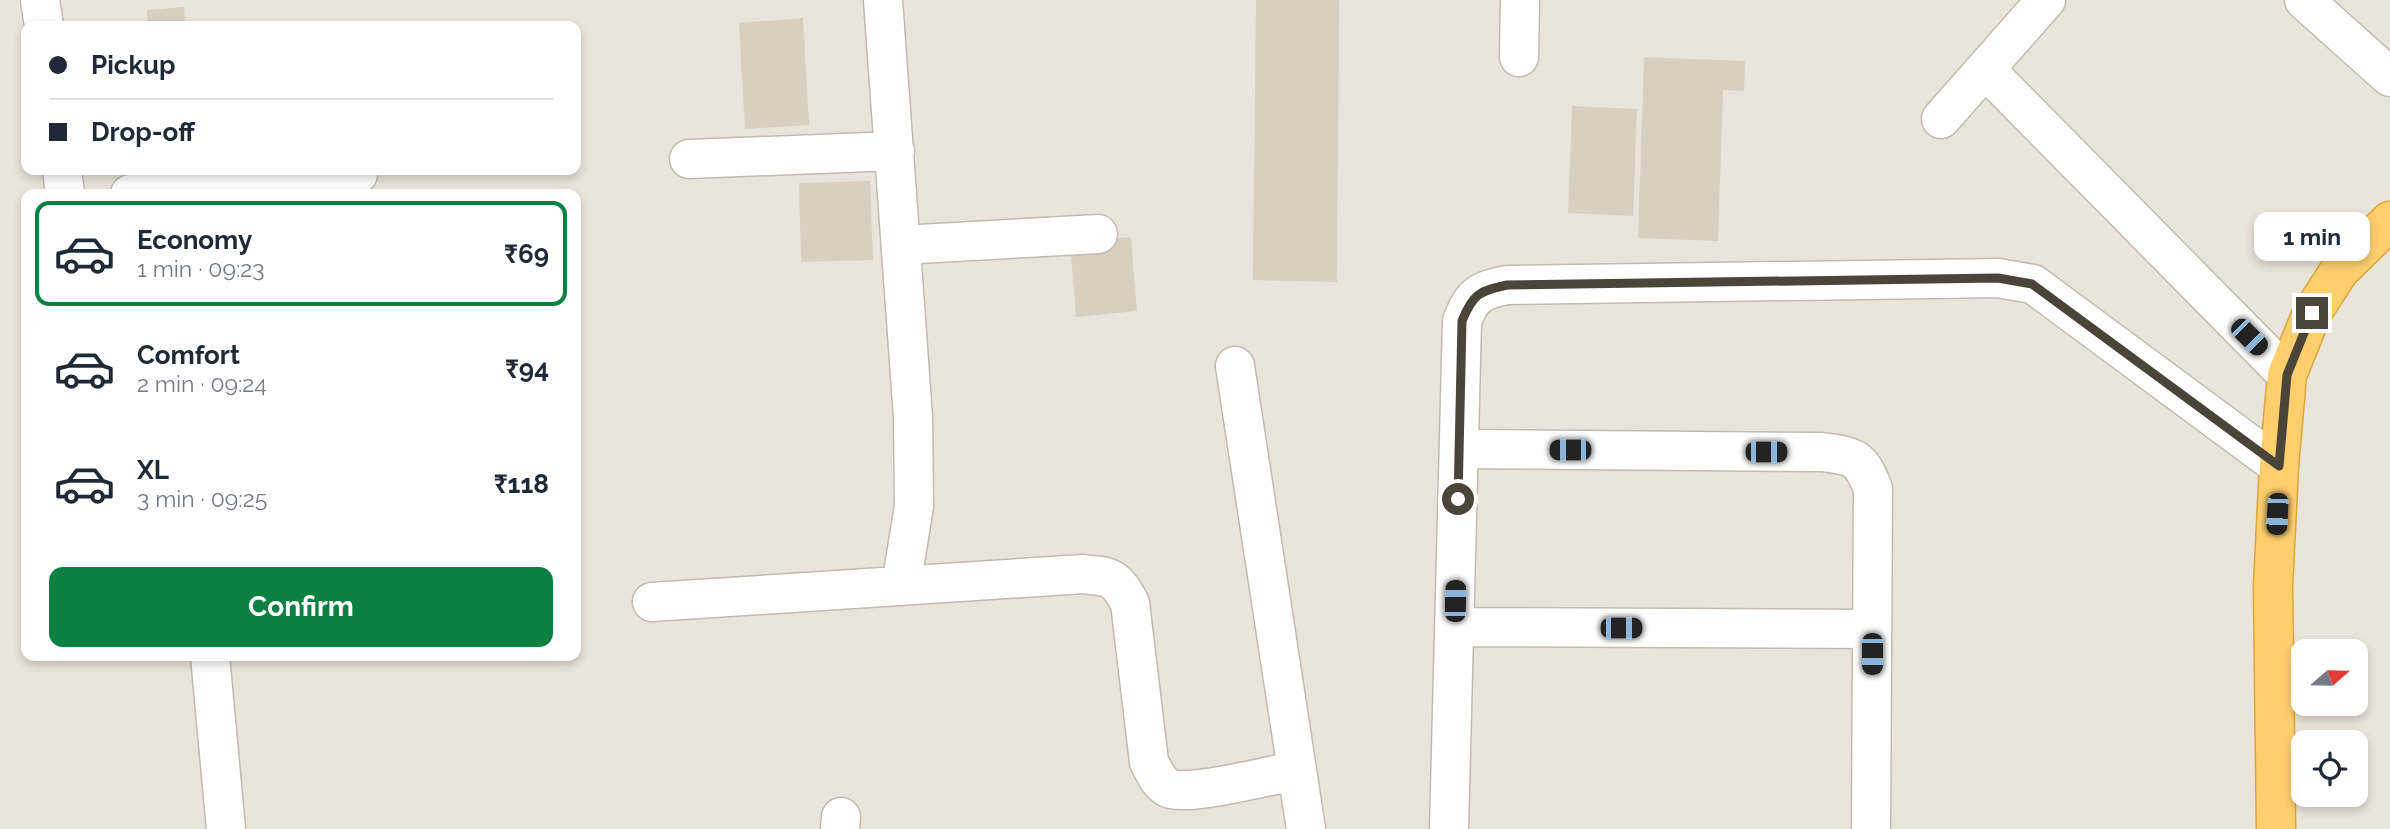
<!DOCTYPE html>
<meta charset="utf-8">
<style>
:root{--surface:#fff;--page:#f6f6f7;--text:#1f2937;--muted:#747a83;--line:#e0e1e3;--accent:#0b8043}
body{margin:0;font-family:Raleway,sans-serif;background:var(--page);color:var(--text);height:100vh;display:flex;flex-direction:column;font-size:26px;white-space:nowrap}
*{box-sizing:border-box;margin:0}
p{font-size:23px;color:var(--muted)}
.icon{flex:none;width:38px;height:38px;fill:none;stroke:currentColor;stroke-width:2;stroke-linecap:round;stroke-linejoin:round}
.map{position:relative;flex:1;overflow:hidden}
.details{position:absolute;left:21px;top:189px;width:560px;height:472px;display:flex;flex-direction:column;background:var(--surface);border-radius:14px;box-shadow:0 4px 10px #0003}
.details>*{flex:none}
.guide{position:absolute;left:21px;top:21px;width:560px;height:154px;border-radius:14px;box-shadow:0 4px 10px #0003;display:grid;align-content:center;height:154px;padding:0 28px;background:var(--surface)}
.needle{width:46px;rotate:70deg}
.fabs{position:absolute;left:2291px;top:639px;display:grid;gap:14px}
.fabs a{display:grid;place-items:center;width:77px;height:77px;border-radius:14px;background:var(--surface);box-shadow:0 4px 10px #0003;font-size:35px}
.end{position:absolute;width:32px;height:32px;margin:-16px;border:9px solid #4b4439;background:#fff;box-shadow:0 0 0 4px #fff}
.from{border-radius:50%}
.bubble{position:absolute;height:49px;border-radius:14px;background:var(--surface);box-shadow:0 4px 10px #0003;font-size:23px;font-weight:700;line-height:49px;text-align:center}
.car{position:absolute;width:21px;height:42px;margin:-21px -10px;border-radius:9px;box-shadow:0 0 5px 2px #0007;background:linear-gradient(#222 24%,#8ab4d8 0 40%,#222 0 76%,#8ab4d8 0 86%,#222 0)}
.guide b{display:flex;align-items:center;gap:24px;height:66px;font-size:26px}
.guide b+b{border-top:2px solid var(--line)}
.guide i{width:18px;height:18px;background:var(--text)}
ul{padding:12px 0 0;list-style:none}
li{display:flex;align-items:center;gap:21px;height:105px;margin:0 14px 10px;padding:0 14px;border:4px solid transparent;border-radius:14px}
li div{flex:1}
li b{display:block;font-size:26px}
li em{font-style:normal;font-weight:700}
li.on{border-color:var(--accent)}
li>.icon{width:63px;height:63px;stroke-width:1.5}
.action{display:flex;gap:14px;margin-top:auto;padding:14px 28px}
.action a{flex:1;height:80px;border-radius:14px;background:var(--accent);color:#fff;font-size:28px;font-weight:700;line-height:80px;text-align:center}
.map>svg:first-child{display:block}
.residential{fill:#eae5da;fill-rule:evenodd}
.building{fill:#d8cfc1}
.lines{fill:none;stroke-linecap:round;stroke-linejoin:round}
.minor-casing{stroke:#c2bbae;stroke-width:41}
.highway-casing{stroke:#e0a43c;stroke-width:41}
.minor{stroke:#fff;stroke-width:38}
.highway{stroke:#ffcf6e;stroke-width:38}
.route{stroke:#4b4439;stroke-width:9}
</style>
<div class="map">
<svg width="2390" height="829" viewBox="0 0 2390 829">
<rect width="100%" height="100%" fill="#f6f3ec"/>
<path class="residential" d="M0 0H2390V829H0ZM26 26H576V170H26ZM26 194H576V656H26ZM2303 651H2356V704H2303ZM2303 742H2356V794H2303Z"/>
<path class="building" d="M1256 0H1339L1337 282 1253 280Z
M184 7 185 26H148L147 10Z
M803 18 809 125 745 129 739 23Z
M1644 57 1745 61 1744 91 1723 90 1718 241 1638 238Z
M1572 106 1637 109 1633 216 1568 213Z
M870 181 873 260 801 262 799 183Z
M1131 237 1137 311 1076 317 1070 242Z"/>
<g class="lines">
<defs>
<path id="minor" d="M40 0 44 26
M883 0 913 417 914 506 901 586
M2304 0 2390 77
M1519 57 1520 0
M1985 69 2287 375
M1941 119 2046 0
M689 159 895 151
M62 170 65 194
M130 194 358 174
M901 245 1098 234
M1235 366 1306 829
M1459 449 1822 452C1854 456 1861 457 1873 489L1871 829
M652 602 1083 574C1113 577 1115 577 1130 603L1149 762C1154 771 1158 782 1168 788 1185 797 1274 775 1297 770
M1454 627 1872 629
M210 656 226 829
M840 829 841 817
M1449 829 1462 321C1473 294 1479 291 1507 285L1998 278 2033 284 2279 466"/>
<path id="highway" d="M2276 829 2273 586 2279 466 2287 375 2312 313 2339 271 2390 221"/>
</defs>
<use href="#minor" class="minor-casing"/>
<use href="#highway" class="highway-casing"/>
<use href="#minor" class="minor"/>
<use href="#highway" class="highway"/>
</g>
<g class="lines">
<path class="route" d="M1458 499 1462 321C1473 294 1479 291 1507 285L1998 278 2032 284 2279 466 2287 375 2312 313"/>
</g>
</svg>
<div class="fabs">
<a><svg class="needle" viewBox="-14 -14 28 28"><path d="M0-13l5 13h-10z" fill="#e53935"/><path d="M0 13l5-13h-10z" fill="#747a83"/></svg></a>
<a><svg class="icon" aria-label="locate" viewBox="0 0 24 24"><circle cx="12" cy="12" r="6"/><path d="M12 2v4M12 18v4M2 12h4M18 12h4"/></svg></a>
</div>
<i class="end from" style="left:1458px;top:499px"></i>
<i class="end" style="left:2312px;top:313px"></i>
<div class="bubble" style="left:2254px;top:212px;width:116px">1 min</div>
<i class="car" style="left:2249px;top:337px;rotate:135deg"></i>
<i class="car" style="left:1570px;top:450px;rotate:270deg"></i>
<i class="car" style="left:1766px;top:452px;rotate:90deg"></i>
<i class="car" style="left:2277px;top:514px;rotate:183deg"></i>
<i class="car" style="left:1455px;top:601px;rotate:1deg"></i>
<i class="car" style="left:1621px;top:628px;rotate:90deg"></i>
<i class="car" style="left:1872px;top:654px;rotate:180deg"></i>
<div class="guide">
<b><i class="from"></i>Pickup</b>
<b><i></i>Drop-off</b>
</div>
<section class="details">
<ul>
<li class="on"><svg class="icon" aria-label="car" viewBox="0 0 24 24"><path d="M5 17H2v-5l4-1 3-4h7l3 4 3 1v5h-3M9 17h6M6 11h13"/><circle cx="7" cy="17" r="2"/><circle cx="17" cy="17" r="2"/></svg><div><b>Economy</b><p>1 min · 09:23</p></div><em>₹69</em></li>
<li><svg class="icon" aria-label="car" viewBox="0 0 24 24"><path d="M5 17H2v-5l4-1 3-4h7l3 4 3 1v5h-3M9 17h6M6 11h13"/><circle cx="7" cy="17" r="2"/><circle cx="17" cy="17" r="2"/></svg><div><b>Comfort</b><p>2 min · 09:24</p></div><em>₹94</em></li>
<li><svg class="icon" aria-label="car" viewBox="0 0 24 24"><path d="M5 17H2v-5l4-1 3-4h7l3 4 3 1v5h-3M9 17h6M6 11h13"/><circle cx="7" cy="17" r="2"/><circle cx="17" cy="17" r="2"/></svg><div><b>XL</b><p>3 min · 09:25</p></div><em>₹118</em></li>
</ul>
<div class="action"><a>Confirm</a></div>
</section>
</div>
